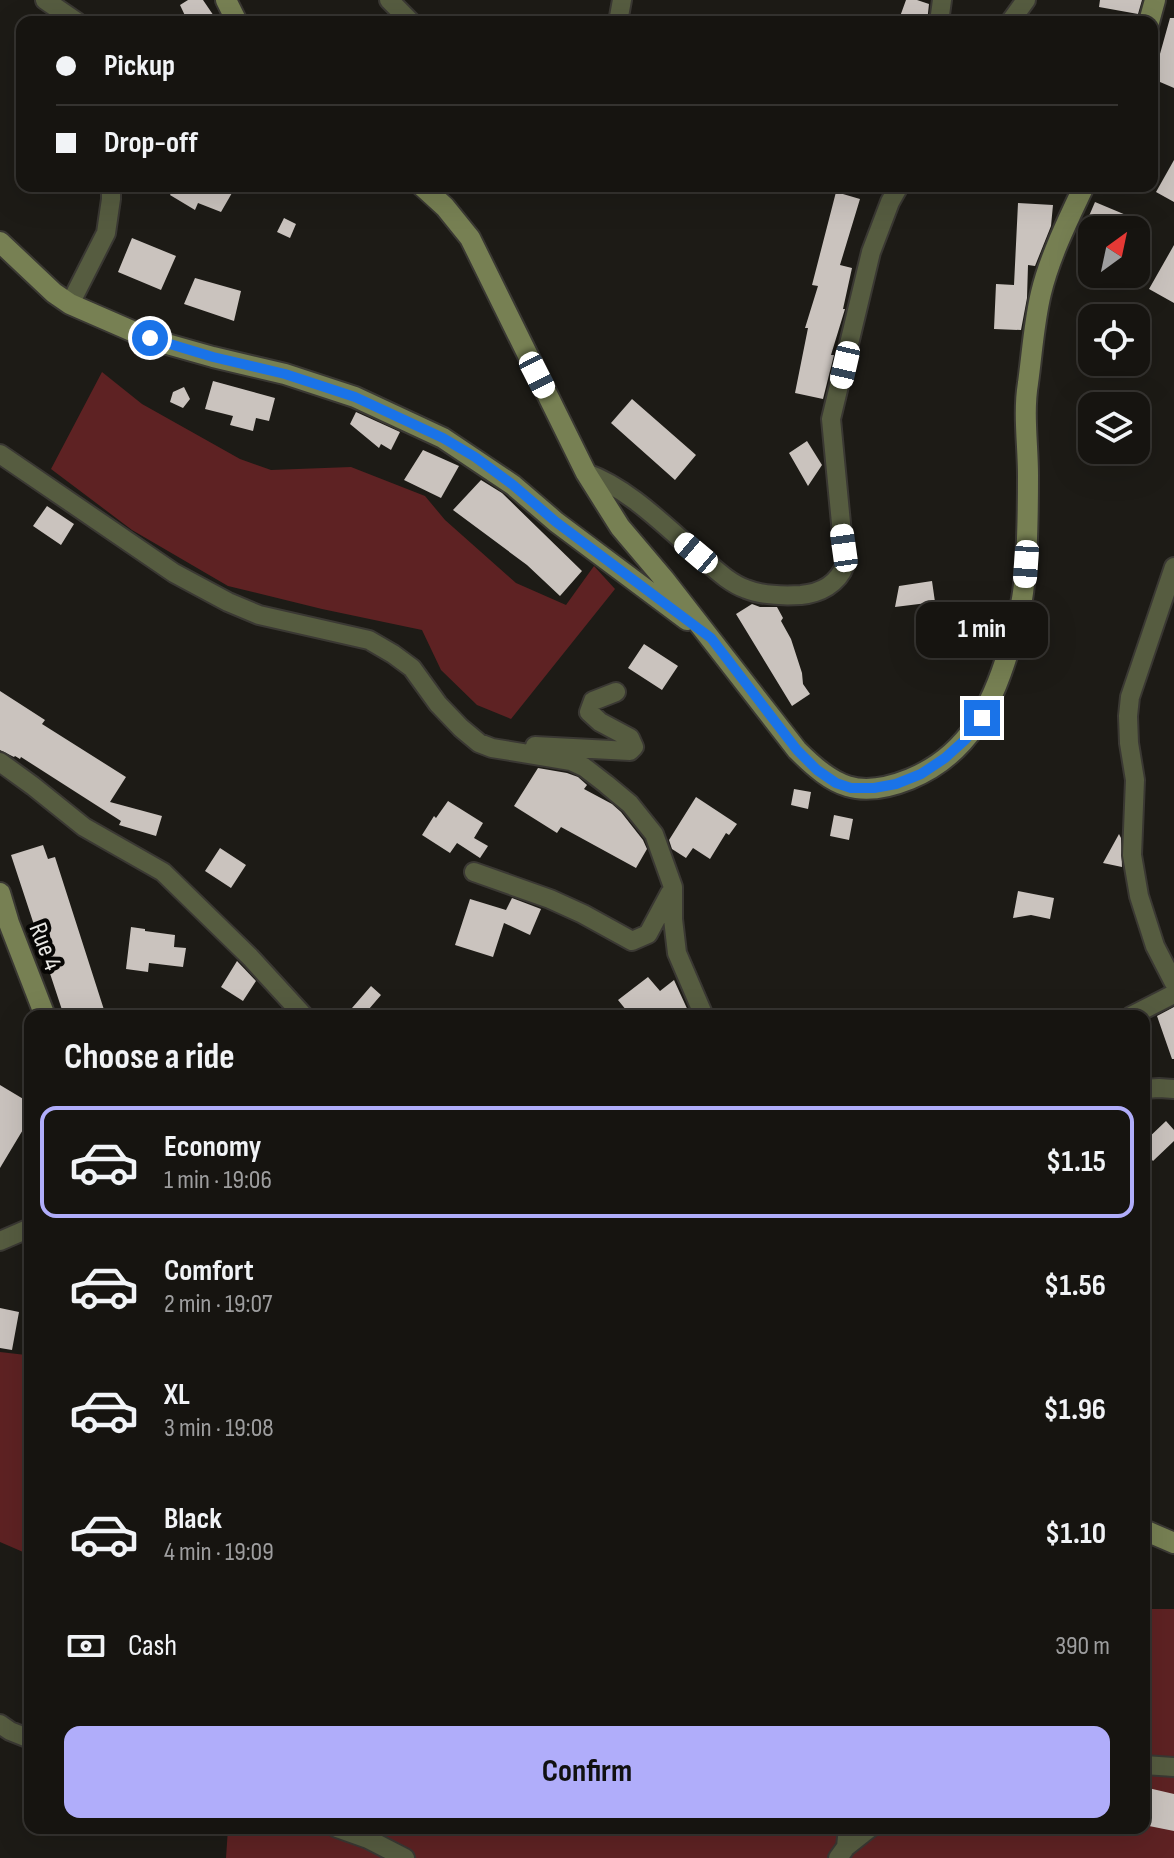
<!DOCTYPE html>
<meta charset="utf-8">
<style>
:root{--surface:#161410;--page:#1f1d19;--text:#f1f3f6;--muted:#9e9e9f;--line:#353330;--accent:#b0adfa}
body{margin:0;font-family:"Sofia Sans Condensed",sans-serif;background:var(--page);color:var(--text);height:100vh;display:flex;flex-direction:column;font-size:30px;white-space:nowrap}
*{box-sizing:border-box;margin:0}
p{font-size:26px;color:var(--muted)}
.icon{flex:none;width:44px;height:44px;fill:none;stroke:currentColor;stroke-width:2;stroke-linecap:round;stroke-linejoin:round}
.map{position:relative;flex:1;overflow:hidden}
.sheet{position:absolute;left:24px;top:1010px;width:1126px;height:824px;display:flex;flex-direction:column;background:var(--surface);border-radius:16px;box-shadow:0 8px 32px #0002,0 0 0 2px var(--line)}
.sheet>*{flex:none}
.guide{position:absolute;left:16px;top:16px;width:1142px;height:176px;border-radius:16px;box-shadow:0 8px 32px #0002,0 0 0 2px var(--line);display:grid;align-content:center;height:176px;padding:0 40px;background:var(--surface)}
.needle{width:52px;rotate:33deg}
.controls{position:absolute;left:1078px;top:216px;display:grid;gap:16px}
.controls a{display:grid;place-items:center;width:72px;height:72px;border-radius:16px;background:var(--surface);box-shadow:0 8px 32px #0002,0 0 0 2px var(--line);font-size:40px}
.end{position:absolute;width:36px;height:36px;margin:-18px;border:10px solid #1a73e8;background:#fff;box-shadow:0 0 0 4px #fff}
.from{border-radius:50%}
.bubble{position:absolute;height:56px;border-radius:16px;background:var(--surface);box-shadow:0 8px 32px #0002,0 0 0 2px var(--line);font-size:26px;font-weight:700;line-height:56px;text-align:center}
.car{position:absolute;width:24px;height:48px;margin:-24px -12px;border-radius:10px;box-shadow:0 0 6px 2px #0007;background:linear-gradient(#fff 24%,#345 0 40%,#fff 0 76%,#345 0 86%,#fff 0)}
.guide b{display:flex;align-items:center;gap:28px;height:76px;font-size:30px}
.guide b+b{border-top:2px solid var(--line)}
.guide i{width:20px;height:20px;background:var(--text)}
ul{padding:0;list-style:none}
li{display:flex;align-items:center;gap:24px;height:112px;margin:0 16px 12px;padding:0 24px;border:4px solid transparent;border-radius:16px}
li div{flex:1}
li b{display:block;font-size:30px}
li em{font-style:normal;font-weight:700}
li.on{border-color:var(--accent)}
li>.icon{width:72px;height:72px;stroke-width:1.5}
h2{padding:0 40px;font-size:36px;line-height:96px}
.pay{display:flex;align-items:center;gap:20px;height:88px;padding:0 40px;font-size:30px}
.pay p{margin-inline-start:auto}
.cta{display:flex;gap:16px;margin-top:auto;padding:16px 40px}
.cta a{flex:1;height:92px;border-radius:16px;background:var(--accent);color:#111;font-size:32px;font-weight:700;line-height:92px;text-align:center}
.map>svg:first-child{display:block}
.green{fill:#5e2223}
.building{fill:#cac3be}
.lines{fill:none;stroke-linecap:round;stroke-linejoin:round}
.street-casing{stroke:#3a3833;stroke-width:22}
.secondary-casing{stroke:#3a3833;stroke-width:24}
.street{stroke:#565c40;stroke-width:18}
.secondary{stroke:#778053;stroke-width:20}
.route{stroke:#1a73e8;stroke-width:10}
.labels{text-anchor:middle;stroke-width:8;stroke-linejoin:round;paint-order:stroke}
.street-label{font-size:26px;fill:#eae9e5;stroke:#070604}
</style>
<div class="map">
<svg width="1174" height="1858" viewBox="0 0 1174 1858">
<rect width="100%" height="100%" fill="#1d1b16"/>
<path class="green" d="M102 372 142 404 240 459 271 470 351 467 425 496 445 520 516 583 566 605 594 566 615 589 511 719 477 705 441 670 422 630 322 609 228 586 132 530 51 469Z
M28 1239H30V1555L0 1542V1352L26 1355Z
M1144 1609H1174V1858H226L228 1828H1144Z"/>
<path class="building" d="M188 0H203L218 22H188L180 5Z
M906 0H917L929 4 927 22H898Z
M1100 0H1142L1138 14 1099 7Z
M1170 18H1174V88L1153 79Z
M1174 160V202L1156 192Z
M175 186H236L221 212 198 203 195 210 170 195Z
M836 192 860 199 840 265 852 268 843 309H845L831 355H834L823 399 795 393 808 328H805L818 286 812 285Z
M1095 202 1126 215 1119 230H1083Z
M1018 203 1053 205 1051 226 1035 266 1028 265 1027 298 1021 330 994 329 996 284 1014 285Z
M284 218 296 224 290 238 277 232Z
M132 238 176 256 161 290 118 272Z
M1174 245V303L1149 289Z
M195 278 241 291 234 321 184 304Z
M213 381 275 398 269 421 256 418 253 431 230 425 233 416 205 409Z
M184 387 190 399 183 408 170 402 173 392Z
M632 399 696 455 675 480 611 423Z
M356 412 400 432 391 450 381 444 379 448 350 424Z
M807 441 822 465 808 486 789 453Z
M423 450 459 466 441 498 404 480Z
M481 480 502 493 582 571 560 596 527 565 453 510Z
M47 506 74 524 61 545 33 526Z
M932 581 935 602 895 607 899 586Z
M752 604 760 607H777L783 618 781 621 791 639 802 673 803 684 810 694 792 706 736 614Z
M644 644 678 666 662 690 628 668Z
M0 691 45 720 42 724 126 777 110 802 162 816 156 836 119 825 121 821 21 757 20 759 15 756 14 757 0 750Z
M538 768 567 773 578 777 587 785 584 789 612 804 621 812 643 840 647 849 636 868 561 827 557 833 514 806Z
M794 789 811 792 808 809 791 805Z
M696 797 737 824 729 835 726 833 710 859 693 848 686 858 672 849 669 840Z
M448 801 483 823 474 838 488 846 480 858 457 843 450 853 422 835 434 816 436 818Z
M834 815 853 819 849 840 830 836Z
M1119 834 1121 838 1122 867 1103 863Z
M43 845 48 859 55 857 106 1016H64L11 855Z
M220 848 246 865 231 888 205 871Z
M1018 891 1054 898 1050 919 1031 915 1013 918Z
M512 898 541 909 530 935 504 923 493 957 455 945 470 899 506 910Z
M131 927 145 929V931L175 935 174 947 186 948 183 967 149 963 148 972 126 969Z
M237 961 256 981 243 1001 221 987Z
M648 977 660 991 674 980 690 1015 631 1016 618 1000Z
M371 986 381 995 363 1016H361L352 1008Z
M1174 1007V1059H1172L1157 1016Z
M0 1085 30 1103V1118L0 1168Z
M1166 1121 1174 1130V1141L1153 1161 1144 1151V1142Z
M0 1308 19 1312 12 1350 0 1348Z
M1144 1787 1174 1794V1831L1144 1825Z"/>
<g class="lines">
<defs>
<path id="street" d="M45 0 77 22
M389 0 411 22
M618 22 622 0
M939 22 942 0
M1010 22 1026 0
M70 304 106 233 111 199V186
M0 454 174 573 228 602 259 615 369 640 393 654 412 668 438 704 461 728 479 743 492 748 571 761 584 767 606 784 630 804 654 834 673 887V919L677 953 704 1016
M586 473C629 488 667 528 701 557 715 569 729 583 746 589 763 596 783 596 801 595 820 593 838 584 845 565L831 419 871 252 890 202 899 186
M1174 567 1130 697 1128 716 1129 743 1135 780 1132 855 1139 896 1155 946 1174 983
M535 746 630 751 634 747 630 738 600 722 589 712 593 701 616 692
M0 762 33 786 84 827 163 872 250 957 304 1016
M474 872 550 899 583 914 632 941 648 934 670 893
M1131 1016 1174 994
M1144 1089 1159 1088 1174 1089
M0 1241 30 1228
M0 1724 10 1731 30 1739
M1144 1765 1174 1767
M337 1828 368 1839 405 1858
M846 1847 870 1828
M838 1858 846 1847 848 1828"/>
<path id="secondary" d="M226 0 237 22
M1149 22 1155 0
M422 186 445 207 470 238 586 473 620 527 664 579 797 750C834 787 858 800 910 779 968 755 992 706 1009 649 1016 627 1022 607 1024 584 1028 548 1028 511 1028 475 1028 445 1023 413 1028 383 1032 354 1034 322 1041 293 1050 256 1068 220 1084 186
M0 242 54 293 70 304 132 331 167 344 213 357 285 374 355 397 443 438 513 485 556 522 687 620
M0 893 9 923 45 1016
M1144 1530 1174 1543"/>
</defs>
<use href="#street" class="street-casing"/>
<use href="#secondary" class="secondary-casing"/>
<use href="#street" class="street"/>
<use href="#secondary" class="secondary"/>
</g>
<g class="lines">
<path class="route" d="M150 338 213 357 285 374 355 397 443 438 475 457 513 485 556 522 711 638 797 750 817 770 836 783 851 788H874L896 784 921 774 945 758 966 739 982 718"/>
</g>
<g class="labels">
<g class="street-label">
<text transform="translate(46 946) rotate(69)" y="9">Rue 4</text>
</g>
</g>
</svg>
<div class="controls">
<a><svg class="needle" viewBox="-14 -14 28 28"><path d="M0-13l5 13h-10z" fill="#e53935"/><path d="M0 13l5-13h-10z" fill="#9e9e9f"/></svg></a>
<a><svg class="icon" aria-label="locate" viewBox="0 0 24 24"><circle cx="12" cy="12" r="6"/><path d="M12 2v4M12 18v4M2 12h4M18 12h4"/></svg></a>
<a><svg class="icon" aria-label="layers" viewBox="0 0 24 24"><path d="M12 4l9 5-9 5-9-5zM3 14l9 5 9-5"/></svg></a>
</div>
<i class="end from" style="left:150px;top:338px"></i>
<i class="end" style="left:982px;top:718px"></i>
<div class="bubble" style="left:916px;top:602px;width:132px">1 min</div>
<i class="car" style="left:845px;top:365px;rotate:193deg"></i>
<i class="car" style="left:537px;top:375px;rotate:153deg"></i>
<i class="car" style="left:844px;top:548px;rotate:352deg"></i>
<i class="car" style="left:696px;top:553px;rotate:310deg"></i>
<i class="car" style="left:1026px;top:564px;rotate:184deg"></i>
<div class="guide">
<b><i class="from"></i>Pickup</b>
<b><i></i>Drop-off</b>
</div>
<section class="sheet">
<h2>Choose a ride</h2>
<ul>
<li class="on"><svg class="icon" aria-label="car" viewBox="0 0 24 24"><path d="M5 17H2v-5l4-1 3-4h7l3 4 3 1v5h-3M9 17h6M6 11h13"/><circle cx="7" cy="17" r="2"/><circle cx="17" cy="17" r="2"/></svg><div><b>Economy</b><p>1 min · 19:06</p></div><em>$1.15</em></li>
<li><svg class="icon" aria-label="car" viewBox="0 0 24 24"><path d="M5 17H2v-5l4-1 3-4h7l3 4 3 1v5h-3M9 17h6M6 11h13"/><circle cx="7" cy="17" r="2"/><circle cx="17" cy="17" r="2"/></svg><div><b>Comfort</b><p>2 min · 19:07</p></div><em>$1.56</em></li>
<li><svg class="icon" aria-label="car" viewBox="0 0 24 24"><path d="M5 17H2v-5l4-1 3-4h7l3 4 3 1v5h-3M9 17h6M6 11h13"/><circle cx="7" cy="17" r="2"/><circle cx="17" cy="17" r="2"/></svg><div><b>XL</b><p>3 min · 19:08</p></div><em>$1.96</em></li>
<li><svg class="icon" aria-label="car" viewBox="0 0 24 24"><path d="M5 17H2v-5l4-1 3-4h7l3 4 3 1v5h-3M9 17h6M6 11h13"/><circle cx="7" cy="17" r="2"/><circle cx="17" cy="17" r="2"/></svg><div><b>Black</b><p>4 min · 19:09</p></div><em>$1.10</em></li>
</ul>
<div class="pay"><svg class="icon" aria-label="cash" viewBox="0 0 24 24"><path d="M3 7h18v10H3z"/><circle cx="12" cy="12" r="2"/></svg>Cash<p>390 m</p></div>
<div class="cta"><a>Confirm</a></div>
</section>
</div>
